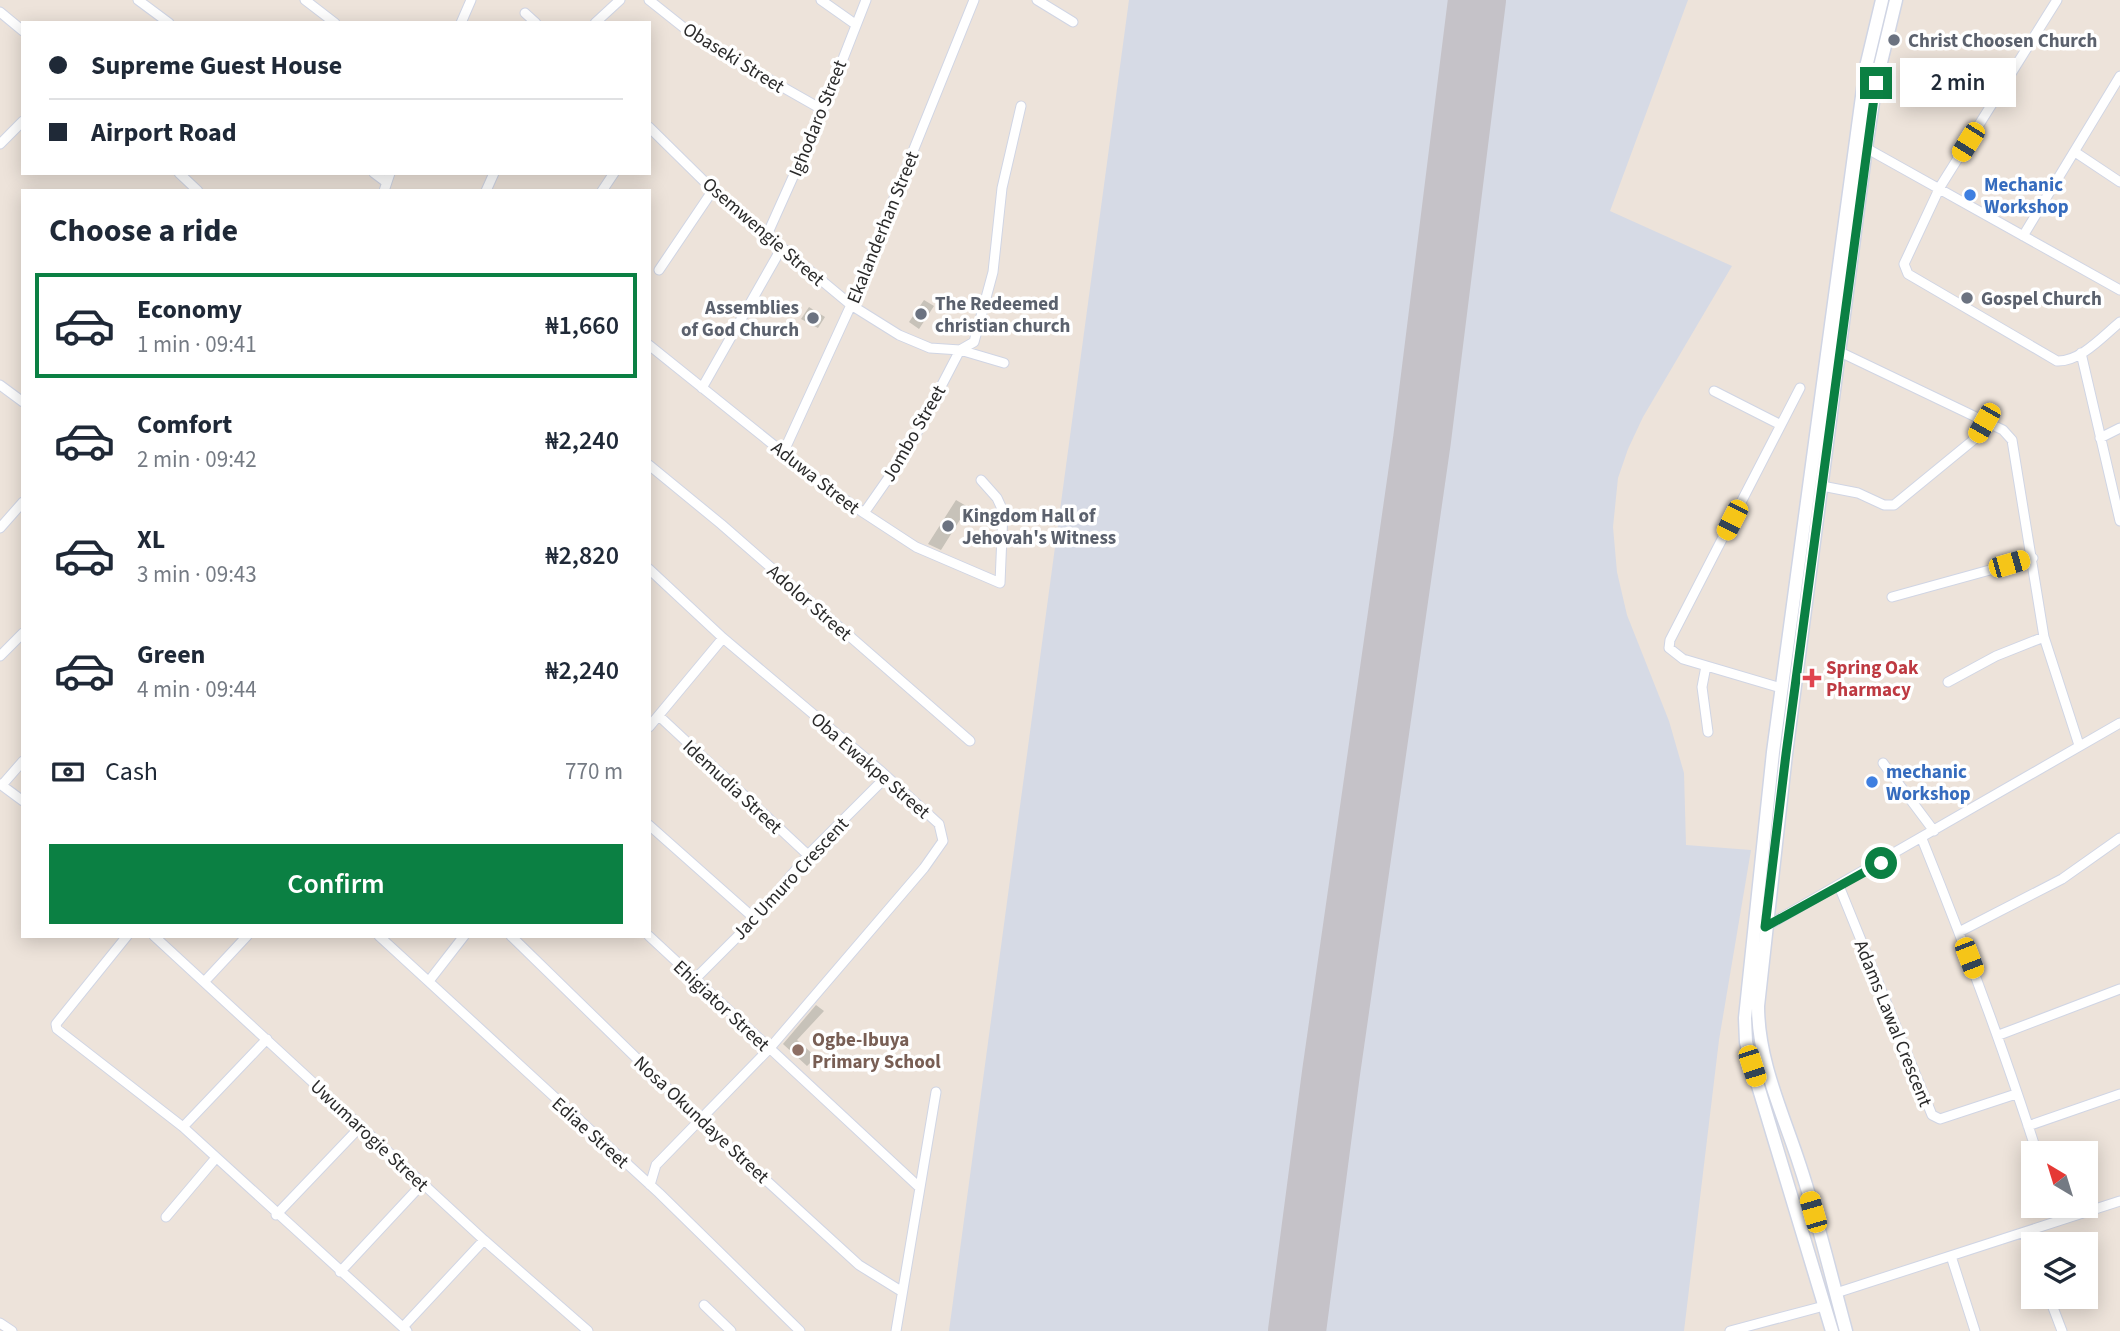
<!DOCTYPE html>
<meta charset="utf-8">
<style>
:root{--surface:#fff;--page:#f6f6f7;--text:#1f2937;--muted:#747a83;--line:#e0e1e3;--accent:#0b8043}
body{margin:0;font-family:"Source Sans 3",sans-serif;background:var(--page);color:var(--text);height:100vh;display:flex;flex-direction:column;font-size:26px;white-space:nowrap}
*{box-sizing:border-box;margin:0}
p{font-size:23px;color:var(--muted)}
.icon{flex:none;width:38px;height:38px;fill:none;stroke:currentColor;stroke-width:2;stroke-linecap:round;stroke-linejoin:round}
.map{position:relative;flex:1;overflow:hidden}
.sheet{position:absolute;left:21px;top:189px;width:630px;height:749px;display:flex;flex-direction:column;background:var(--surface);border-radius:0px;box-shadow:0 4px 18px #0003}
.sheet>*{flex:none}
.hud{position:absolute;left:21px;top:21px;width:630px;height:154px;border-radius:0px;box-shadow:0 4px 18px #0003;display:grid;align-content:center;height:154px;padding:0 28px;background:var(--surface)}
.needle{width:46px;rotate:322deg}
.fabs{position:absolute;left:2021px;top:1141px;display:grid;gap:14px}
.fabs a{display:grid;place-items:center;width:77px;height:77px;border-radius:0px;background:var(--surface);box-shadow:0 4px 18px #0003;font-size:35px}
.end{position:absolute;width:32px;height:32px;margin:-16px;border:9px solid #0b8043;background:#fff;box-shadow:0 0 0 4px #fff}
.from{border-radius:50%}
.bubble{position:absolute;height:49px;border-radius:0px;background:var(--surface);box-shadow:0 4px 18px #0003;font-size:23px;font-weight:600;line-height:49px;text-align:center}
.car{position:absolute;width:21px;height:42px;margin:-21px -10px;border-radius:9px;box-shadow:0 0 5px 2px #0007;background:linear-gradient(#f5c518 24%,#345 0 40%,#f5c518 0 76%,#345 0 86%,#f5c518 0)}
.hud b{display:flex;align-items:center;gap:24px;height:66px;font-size:26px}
.hud b+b{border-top:2px solid var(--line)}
.hud i{width:18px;height:18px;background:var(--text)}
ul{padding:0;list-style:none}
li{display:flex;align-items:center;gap:21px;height:105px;margin:0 14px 10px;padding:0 14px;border:4px solid transparent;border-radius:0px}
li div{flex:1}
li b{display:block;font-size:26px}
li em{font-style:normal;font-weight:600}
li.on{border-color:var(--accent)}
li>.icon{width:63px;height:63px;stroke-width:1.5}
h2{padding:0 28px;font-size:32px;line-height:84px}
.pay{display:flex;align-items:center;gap:18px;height:77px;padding:0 28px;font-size:26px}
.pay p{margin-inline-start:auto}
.button{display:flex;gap:14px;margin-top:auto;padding:14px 28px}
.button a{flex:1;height:80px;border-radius:0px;background:var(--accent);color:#fff;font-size:28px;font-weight:600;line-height:80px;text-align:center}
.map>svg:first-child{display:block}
.airport{fill:#d6dae5}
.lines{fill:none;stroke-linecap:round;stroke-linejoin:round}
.runway{stroke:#c5c2c8;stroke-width:58}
.building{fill:#c7c2b9}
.street-casing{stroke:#d0d5e4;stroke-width:11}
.secondary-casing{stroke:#d0d5e4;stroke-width:15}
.street{stroke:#fff;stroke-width:9}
.secondary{stroke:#fff;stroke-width:12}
.route{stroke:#0b8043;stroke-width:9}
.worship-dot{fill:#6b7280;stroke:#fff;stroke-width:2.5}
.shop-dot{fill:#3f7fe0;stroke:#fff;stroke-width:2.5}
.health-dot{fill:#e0444e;stroke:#fff;stroke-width:2.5}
.education-dot{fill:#8d6e63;stroke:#fff;stroke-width:2.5}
.labels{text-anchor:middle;stroke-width:7;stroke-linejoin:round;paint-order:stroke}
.worship-label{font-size:19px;font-weight:bold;fill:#5b616d;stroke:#fff;text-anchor:start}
.street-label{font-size:19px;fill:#2a2a2a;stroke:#fff}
.shop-label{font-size:19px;font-weight:bold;fill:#366cbe;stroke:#fff;text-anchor:start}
.health-label{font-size:19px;font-weight:bold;fill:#be3a42;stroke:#fff;text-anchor:start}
.education-label{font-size:19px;font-weight:bold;fill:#785e54;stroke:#fff;text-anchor:start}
</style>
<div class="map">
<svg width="2120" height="1331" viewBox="0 0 2120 1331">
<rect width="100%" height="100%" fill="#ede3da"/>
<path class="airport" d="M1129 0H1688L1610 211 1732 266 1643 417 1628 449 1618 478 1613 527 1617 572 1627 615 1669 721 1684 773 1686 845 1751 850 1719 1040 1684 1331H949Z"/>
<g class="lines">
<path class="runway" d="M1297 1331 1331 1073 1422 440 1477 0"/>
</g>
<path class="building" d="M924 300 934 306 919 329 909 322Z
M809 307 825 317 818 328 801 319Z
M956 500 968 507 941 550 928 544Z
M816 1005 824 1011 797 1040 816 1057 807 1066 783 1044Z"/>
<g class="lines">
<defs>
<path id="street" d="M138 0 169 23
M305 0 335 23
M649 0 698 39 823 110
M821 0 855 24
M1037 0 1073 22
M2057 0 1940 187 1904 264 1908 274 2057 361C2080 362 2103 336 2120 322
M0 12 23 31
M525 13 536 23
M461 23 471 0
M595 23 620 0
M649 127 713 190 851 305 899 335 930 348 960 350 1004 363
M0 144 23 121
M1866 148 2120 290
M2075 152 2120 182
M179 173 198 191
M374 173 386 182
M384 191 390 173
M486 191 494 173
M602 191 614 173
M767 235 823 110 866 0
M2023 236 2120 76
M659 270 713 190
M649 345 821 483 864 513 916 547 1000 583 1003 511 997 498 981 480
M1840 352 2003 430 2012 440 2044 637 2079 745
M2081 353 2120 521
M0 385 23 402
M702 388 781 249
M1714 391 1781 425
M2100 438 2120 428
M784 451 851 305 974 0
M649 465 721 524 970 741
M1822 486 1858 493 1884 505H1894L1977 437 1984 423
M864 513 908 450 960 350 974 342 993 272 1002 188 1021 106
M0 528 23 502
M649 569 723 638 882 772 939 824 943 841 924 868 769 1049 656 1165 650 1185
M1892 597 2033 558
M0 656 23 633
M1706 666 1702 687 1708 732
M1948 682 1996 656 2044 637
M1781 688 1683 659 1669 648 1670 640 1800 388
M659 716 808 855
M649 727 723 638
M1883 763 1934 831
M0 784 23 801
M2 785 23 761
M649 825 755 919
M1922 839C1964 943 2003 1047 2037 1153
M1839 886 1932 1115 1940 1119 2016 1094
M1765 927 2120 723
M1959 932 2062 879 2120 838
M127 936 56 1024 57 1029 183 1127 407 1331
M154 936 484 1240 588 1331
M379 936 659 1193 800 1331
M511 936 699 1119 859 1265 901 1291
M649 936 919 1187
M695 979 755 919 808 855 885 778
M205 981 247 936
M429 981 464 936
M1999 1035 2120 989
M2028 1126 2120 1094
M183 1127 267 1039
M2054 1206 2059 1220
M276 1215 361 1126
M166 1217 215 1159
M2024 1233 2034 1257
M1951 1256 1975 1331
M340 1272 423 1183
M1836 1293 2120 1201
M2049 1297 2062 1331
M704 1305 731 1331
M0 1323 12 1331
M403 1327 484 1240
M896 1331 936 1092
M1730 1331 1824 1306"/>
<path id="secondary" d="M1832 1331 1752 1066 1746 1042 1745 1018 1773 752 1866 67 1882 0
M1846 1331C1831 1276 1818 1220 1800 1166 1783 1113 1758 1062 1758 1006L1786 754 1866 148 1876 83 1896 0"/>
</defs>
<use href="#street" class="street-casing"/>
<use href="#secondary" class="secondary-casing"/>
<use href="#street" class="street"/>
<use href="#secondary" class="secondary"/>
</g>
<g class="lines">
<path class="route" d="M1876 83 1786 754 1765 927 1881 863"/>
</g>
<g class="worship-dot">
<circle cx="1894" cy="40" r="7"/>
<circle cx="1967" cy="298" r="7"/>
<circle cx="921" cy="314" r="7"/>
<circle cx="813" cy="318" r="7"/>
<circle cx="948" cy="526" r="7"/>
</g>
<g class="shop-dot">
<circle cx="1970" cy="195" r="7"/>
<circle cx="1872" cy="782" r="7"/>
</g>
<path class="health-dot" d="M1808.5 667.5h7v7h7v7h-7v7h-7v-7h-7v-7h7z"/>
<circle class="education-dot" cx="798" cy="1050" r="7"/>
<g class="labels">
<g class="worship-label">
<text x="1908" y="47">Christ Choosen Church</text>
<text x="1981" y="305">Gospel Church</text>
<text x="935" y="310">The Redeemed<tspan x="935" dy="22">christian church</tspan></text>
<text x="799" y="314" text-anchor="end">Assemblies<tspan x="799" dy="22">of God Church</tspan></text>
<text x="962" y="522">Kingdom Hall of<tspan x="962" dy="22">Jehovah's Witness</tspan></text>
</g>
<g class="street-label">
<text transform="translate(734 57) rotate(32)" y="7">Obaseki Street</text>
<text transform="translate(817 118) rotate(-68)" y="7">Ighodaro Street</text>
<text transform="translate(882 227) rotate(-68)" y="7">Ekalanderhan Street</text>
<text transform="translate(764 231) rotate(41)" y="7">Osemwengie Street</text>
<text transform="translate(913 433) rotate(-60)" y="7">Jombo Street</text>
<text transform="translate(816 477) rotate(38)" y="7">Aduwa Street</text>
<text transform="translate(810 602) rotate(41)" y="7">Adolor Street</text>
<text transform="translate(871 765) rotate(41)" y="7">Oba Ewakpe Street</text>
<text transform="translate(733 786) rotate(43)" y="7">Idemudia Street</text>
<text transform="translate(790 878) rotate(-47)" y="7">Jac Umuro Crescent</text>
<text transform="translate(722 1005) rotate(43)" y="7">Ehigiator Street</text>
<text transform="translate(1894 1023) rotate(68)" y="7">Adams Lawal Crescent</text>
<text transform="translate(702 1119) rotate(43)" y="7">Nosa Okundaye Street</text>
<text transform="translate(591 1132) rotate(42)" y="7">Ediae Street</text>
<text transform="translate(370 1135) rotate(43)" y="7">Uwumarogie Street</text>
</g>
<g class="shop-label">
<text x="1984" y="191">Mechanic<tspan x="1984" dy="22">Workshop</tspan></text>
<text x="1886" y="778">mechanic<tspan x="1886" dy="22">Workshop</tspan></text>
</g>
<g class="health-label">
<text x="1826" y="674">Spring Oak<tspan x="1826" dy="22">Pharmacy</tspan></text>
</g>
<g class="education-label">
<text x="812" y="1046">Ogbe-Ibuya<tspan x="812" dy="22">Primary School</tspan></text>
</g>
</g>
</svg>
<div class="fabs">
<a><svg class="needle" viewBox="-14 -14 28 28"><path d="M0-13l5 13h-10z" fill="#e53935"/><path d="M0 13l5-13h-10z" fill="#747a83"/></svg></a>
<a><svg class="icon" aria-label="layers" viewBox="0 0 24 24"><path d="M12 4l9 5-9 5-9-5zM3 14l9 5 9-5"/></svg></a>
</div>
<i class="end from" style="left:1881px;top:863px"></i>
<i class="end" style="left:1876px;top:83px"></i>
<div class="bubble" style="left:1900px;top:58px;width:116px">2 min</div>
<i class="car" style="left:1968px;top:142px;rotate:212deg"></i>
<i class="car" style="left:1984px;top:423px;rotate:210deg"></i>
<i class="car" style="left:1732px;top:520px;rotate:207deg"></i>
<i class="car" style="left:2009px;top:564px;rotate:74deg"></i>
<i class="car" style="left:1969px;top:958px;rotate:159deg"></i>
<i class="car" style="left:1752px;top:1066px;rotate:162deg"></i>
<i class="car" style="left:1813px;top:1212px;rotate:344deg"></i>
<div class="hud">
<b><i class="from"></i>Supreme Guest House</b>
<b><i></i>Airport Road</b>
</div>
<section class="sheet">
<h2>Choose a ride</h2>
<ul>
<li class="on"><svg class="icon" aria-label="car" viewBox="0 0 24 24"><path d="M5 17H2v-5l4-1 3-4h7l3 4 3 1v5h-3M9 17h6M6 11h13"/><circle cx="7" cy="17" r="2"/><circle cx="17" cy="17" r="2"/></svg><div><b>Economy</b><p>1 min · 09:41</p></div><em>₦1,660</em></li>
<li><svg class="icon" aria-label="car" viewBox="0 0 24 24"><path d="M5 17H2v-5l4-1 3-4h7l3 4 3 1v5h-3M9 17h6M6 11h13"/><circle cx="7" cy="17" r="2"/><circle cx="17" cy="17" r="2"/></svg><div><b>Comfort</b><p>2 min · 09:42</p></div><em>₦2,240</em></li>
<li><svg class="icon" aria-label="car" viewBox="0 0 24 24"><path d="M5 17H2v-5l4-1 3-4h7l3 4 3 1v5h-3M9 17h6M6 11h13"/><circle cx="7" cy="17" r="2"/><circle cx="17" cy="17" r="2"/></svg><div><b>XL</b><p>3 min · 09:43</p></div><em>₦2,820</em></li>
<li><svg class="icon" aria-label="car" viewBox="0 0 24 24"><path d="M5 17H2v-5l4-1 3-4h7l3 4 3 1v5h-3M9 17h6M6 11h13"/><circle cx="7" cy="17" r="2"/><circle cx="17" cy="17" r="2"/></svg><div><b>Green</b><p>4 min · 09:44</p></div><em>₦2,240</em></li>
</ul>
<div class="pay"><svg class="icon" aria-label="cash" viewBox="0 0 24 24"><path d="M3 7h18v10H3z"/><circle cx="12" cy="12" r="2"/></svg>Cash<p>770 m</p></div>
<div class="button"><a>Confirm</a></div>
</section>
</div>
